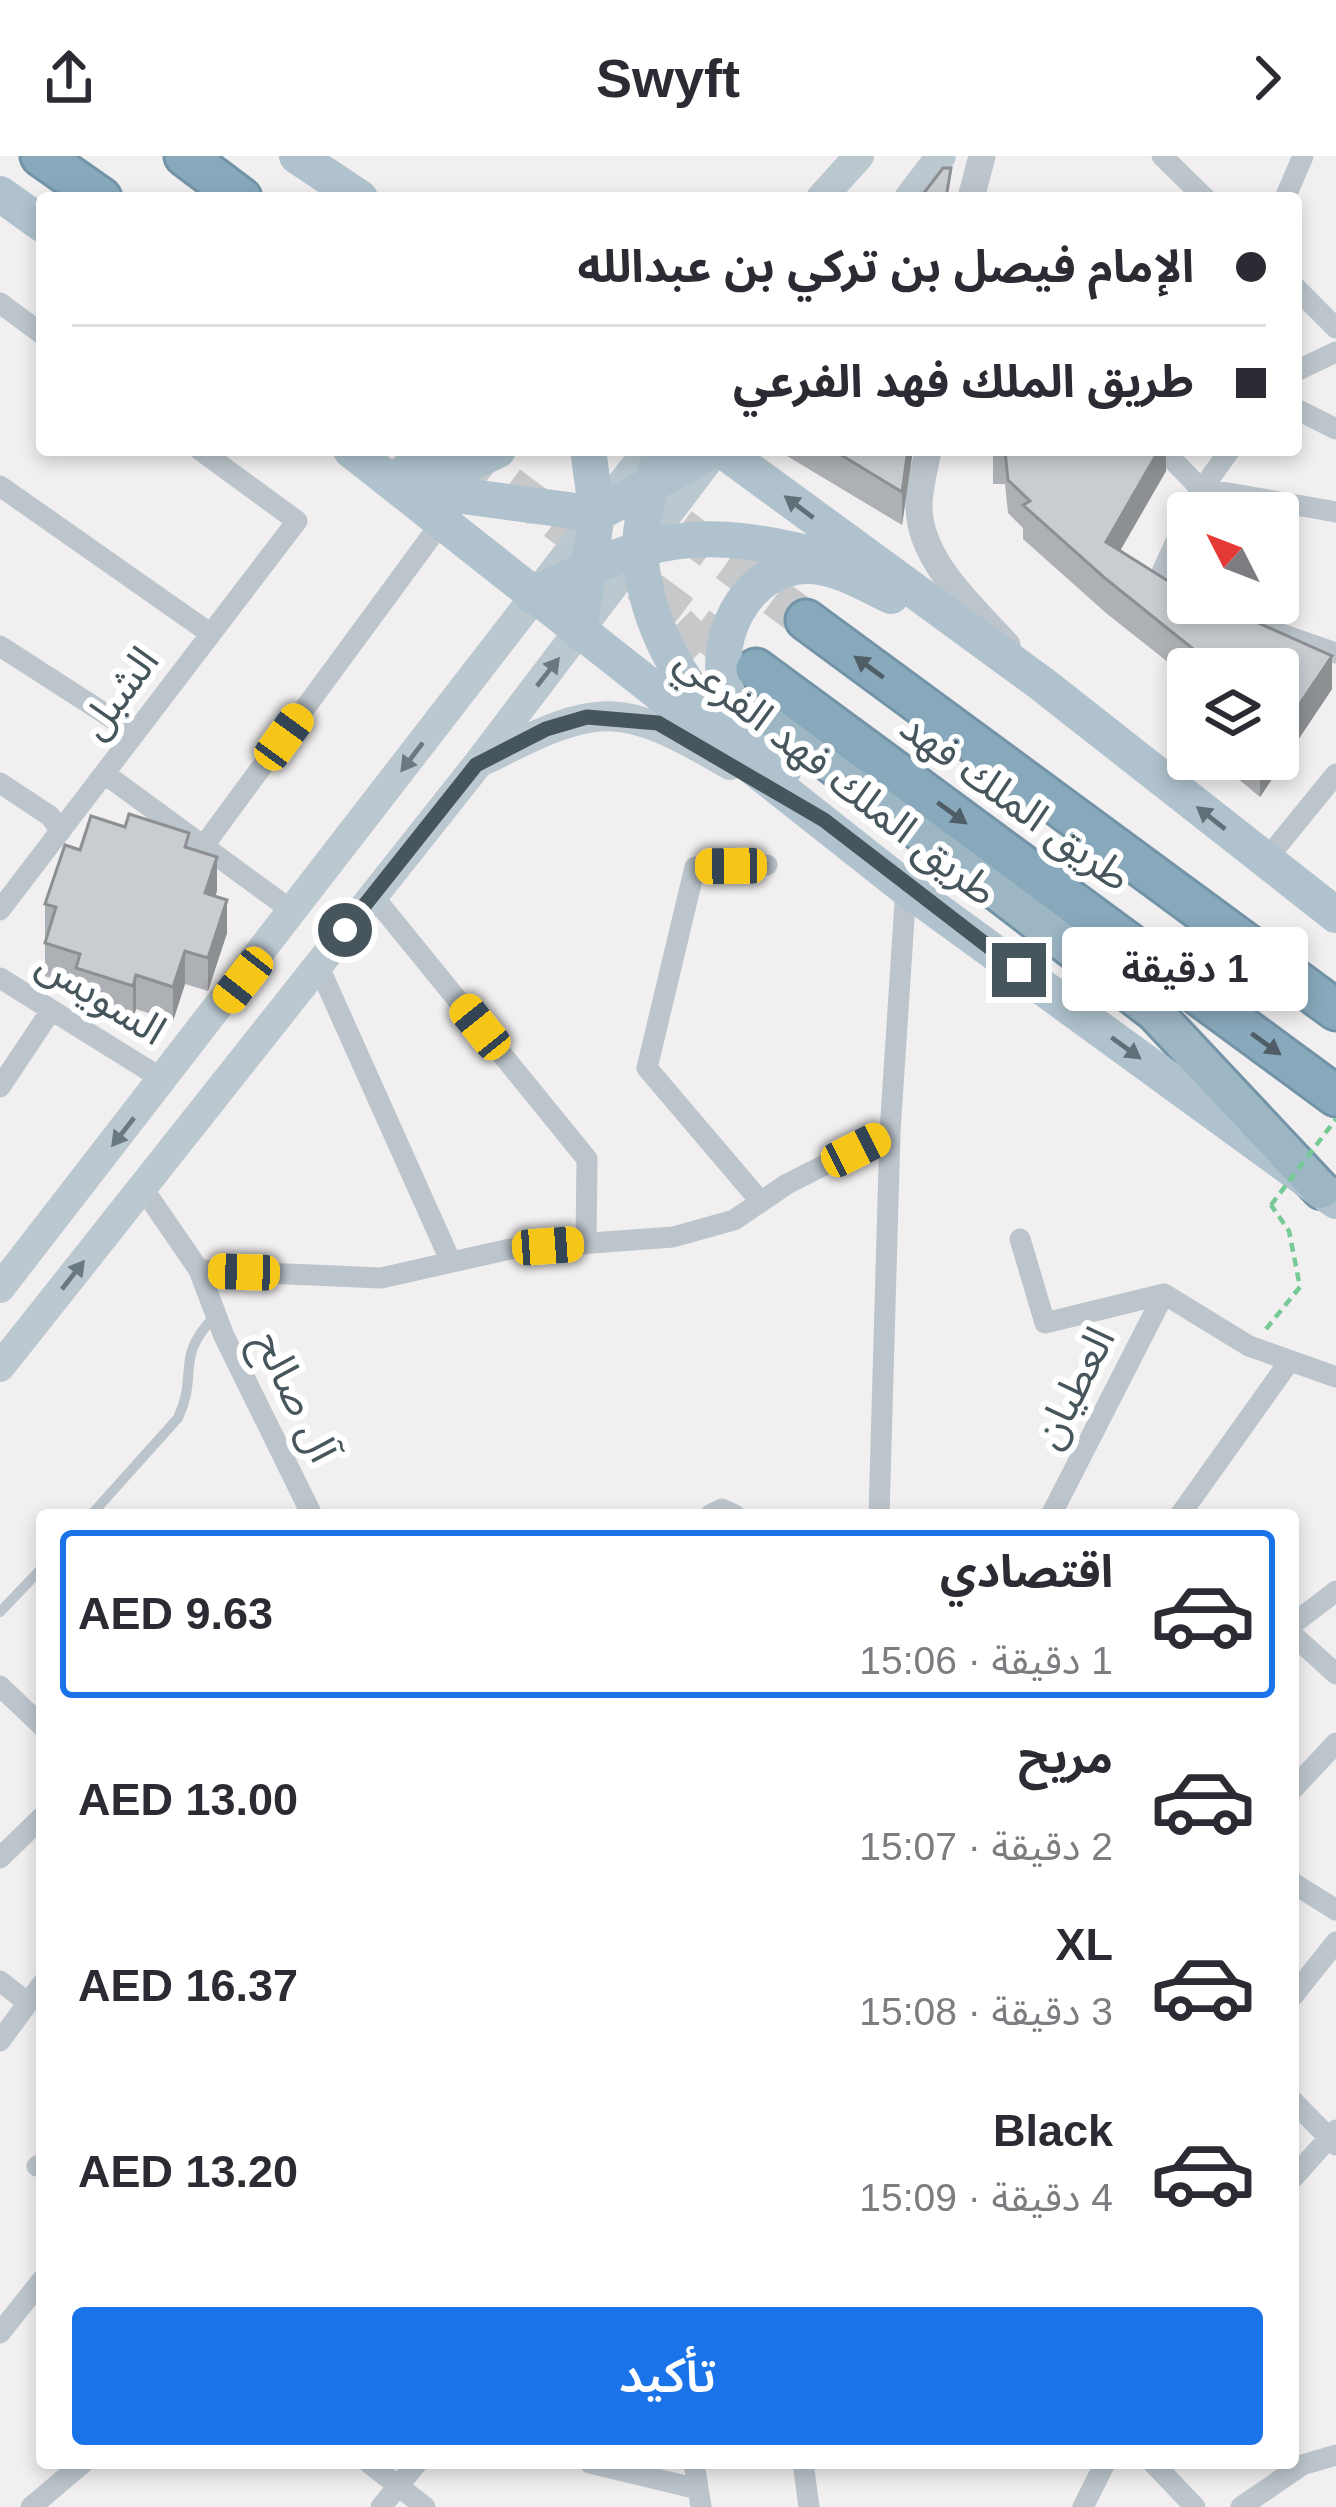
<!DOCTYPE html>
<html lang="ar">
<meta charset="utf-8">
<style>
:root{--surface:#fff;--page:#f7f7f7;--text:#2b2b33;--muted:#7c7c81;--line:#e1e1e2;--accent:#1a73e8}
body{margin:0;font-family:Helvetica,"Noto Sans Arabic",sans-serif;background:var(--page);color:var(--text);direction:rtl;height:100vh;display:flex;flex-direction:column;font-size:45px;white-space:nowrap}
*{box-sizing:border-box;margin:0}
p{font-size:39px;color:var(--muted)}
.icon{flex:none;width:66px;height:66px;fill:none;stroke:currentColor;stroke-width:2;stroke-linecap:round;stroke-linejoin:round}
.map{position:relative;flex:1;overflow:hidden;direction:ltr}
.side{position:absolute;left:36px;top:1353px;width:1263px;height:960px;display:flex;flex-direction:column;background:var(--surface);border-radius:12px;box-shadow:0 6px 18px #0003;direction:rtl}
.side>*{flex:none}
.hud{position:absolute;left:36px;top:36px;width:1266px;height:264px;border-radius:12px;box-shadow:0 6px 18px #0003;direction:rtl;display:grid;align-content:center;height:264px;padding:0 36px;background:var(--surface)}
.needle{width:78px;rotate:312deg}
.buttons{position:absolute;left:1167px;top:336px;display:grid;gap:24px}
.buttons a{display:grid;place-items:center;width:132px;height:132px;border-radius:12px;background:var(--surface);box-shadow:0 6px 18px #0003;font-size:60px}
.end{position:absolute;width:54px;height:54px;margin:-27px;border:15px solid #47555c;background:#fff;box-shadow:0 0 0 6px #fff}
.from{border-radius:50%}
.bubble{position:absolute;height:84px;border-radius:12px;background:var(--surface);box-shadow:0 6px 18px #0003;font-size:39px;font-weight:600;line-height:84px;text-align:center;direction:rtl}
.car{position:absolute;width:36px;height:72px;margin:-36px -18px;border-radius:15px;box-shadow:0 0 9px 3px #0007;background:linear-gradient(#f5c518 24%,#345 0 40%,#f5c518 0 76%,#345 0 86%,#f5c518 0)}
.hud b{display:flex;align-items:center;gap:42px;height:114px;font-size:45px}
.hud b+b{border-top:3px solid var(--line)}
.hud i{width:30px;height:30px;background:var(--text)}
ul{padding:21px 0 0;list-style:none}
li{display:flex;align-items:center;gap:36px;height:168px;margin:0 24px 18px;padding:0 12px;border:6px solid transparent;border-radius:12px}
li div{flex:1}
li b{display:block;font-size:45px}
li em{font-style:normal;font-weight:600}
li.current{border-color:var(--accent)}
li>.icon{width:108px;height:108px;stroke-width:1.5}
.action{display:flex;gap:24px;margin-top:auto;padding:24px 36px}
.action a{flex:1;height:138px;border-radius:12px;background:var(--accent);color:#fff;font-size:48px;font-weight:600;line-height:138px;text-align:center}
header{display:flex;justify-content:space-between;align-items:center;height:156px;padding:0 36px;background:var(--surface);font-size:54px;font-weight:600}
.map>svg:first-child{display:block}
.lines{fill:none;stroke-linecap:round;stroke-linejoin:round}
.trunk-tunnel{stroke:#c6c8ca;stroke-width:36;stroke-dasharray:36 18;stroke-linecap:butt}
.motorway-tunnel{stroke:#c6c8ca;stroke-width:39;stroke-dasharray:39 20;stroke-linecap:butt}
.trunk-casing{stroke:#7394a8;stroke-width:42}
.motorway-casing{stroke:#7394a8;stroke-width:45}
.path{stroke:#77ca96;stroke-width:4.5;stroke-dasharray:9 6;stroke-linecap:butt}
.service{stroke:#bbc5cb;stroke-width:10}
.minor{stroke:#bbc5cb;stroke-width:21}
.tertiary{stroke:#bbc5cb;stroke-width:27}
.secondary{stroke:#bbc8d0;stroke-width:30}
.primary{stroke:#afc2cd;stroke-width:36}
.trunk{stroke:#9cb6c4;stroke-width:36}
.motorway{stroke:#88a9bc;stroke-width:39}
.path-bridge{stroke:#77ca96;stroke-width:4.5;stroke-dasharray:9 6;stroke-linecap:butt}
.wall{fill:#adb0b4}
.shaded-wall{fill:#8d9092}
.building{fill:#c9cdd1;stroke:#8d9092;stroke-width:3}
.oneway{fill:#617078}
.oneway2{fill:#4e5d66}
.oneway3{fill:#6a787f}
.route{stroke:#47555c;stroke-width:15}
.labels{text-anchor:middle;stroke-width:12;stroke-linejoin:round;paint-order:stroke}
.street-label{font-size:42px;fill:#47555c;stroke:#fff}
</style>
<header><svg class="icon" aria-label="forward" viewBox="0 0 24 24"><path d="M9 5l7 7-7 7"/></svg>Swyft<svg class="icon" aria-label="share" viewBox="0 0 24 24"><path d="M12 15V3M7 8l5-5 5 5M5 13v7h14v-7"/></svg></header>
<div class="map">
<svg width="1336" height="2351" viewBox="0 0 1336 2351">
<rect width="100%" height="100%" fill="#f1efef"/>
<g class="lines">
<path class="trunk-tunnel" d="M640 429 775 565"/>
<path class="motorway-tunnel" d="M461 294 750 509
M680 371 806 464"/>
<defs>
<path id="trunk" d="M775 565 1154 856 1321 1034"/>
<path id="motorway" d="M41 0 101 42
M185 0 241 42
M806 464 1336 854
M756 513 1336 940"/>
</defs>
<use href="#trunk" class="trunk-casing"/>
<use href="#motorway" class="motorway-casing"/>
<path class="path" d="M1266 1173 1300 1131 1289 1075 1271 1049"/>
<path class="service" d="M91 1359 178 1262C199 1217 174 1203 214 1161
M0 1456 42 1412"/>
<path class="minor" d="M1162 0 1205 42
M1285 42 1303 0
M1296 132 1336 172
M0 147 42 178
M1296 215 1336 196
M1296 253 1336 273
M1163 294 1200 332 1336 356
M0 330 211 478
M1197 340 1230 294
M1188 359 1162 416 1188 430
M1219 447 1264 472 1336 497
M0 490 135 577
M105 618 295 757
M0 627 50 660 61 675
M205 688 441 367
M1265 705 1336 618
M373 740 587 1003 586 1088
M0 754 297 365 200 294
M318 809 451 1106
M0 822 164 924
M0 931 50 856
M142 1031 199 1114 224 1180 312 1359
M761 1046 647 912 695 711 767 709
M1020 1083 1045 1167 1164 1138 1249 1190 1336 1221
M199 1114 381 1122 510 1093 673 1081 734 1064 787 1028 890 976
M710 1359 722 1353 735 1359
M879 1359 890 976 906 732
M1051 1359 1164 1138
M1180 1359 1289 1206
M1293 1468 1336 1435
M1293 1479 1336 1518
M0 1530 42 1570
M1293 1633 1336 1587
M0 1702 42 1661
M1293 1727 1336 1754
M0 1825 28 1847
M1293 1840 1336 1786
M0 1885 42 1828
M1293 1945 1336 1989
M37 2010 42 2008
M1293 2022 1336 1974
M0 2177 42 2124
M369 2307 425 2351
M590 2307 698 2333
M694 2307 701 2351
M803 2307 809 2351
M1153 2307 1195 2351
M31 2351 83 2307
M381 2351 417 2307
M1083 2351 1105 2307
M1241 2351 1302 2309 1336 2299"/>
<path class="tertiary" d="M971 42 982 0
M928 294C925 312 919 332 919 350 919 405 973 451 1007 489"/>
<path class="secondary" d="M821 42 859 0
M909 42 941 0
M487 603C600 545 621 545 730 609
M0 1132 648 294
M0 1211 477 609 713 298"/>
<path class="primary" d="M297 0 360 42
M0 38 42 68
M351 294 906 732 1336 1045
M662 294C653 322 639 366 640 395 644 455 673 520 716 561
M722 294 1042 528 1336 759
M411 309 454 315 498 294
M400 319 434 336 597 358 714 294
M532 440C648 380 699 368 826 402
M579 476 597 358 588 294
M783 615C767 594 741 572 731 548 706 492 743 407 812 410 840 412 866 428 891 440"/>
<use href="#trunk" class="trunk"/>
<use href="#motorway" class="motorway"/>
<path class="path-bridge" d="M1271 1049 1336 963"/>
</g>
<path class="wall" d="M777 294H913L902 369Z
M993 294H1166V315L1120 395 1332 533 1260 641 1214 603H1278V513H1188V522L1106 457 1023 383V372L1008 357 1005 328H993Z
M189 692 217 735 215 740 227 777 208 835 185 828 173 865 136 853 133 863 76 845V831L45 820V748L80 694Z"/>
<path class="shaded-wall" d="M908 294H913L902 369V336Z
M1159 294H1166V315L1106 419V386Z
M1332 500V533L1260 641V607L1263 603H1278V580Z
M217 701V735L205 770V737Z
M227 744V777L208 835V802Z
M185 795V828L173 865V831Z
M136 819V853L133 863V830Z"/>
<path class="building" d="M943 12H951L946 42H920Z
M833 294H908L902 336Z
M993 294H1159L1106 386 1176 430 1188 435V447H1214L1332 500 1278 580V513H1218L1106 423 1023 349 1030 345 1008 324 1005 295Z
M129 658 189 677 185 691 217 701 205 737 227 744 208 802 185 795 173 831 136 819 133 830 76 812 80 798 45 787 56 751 45 748 65 689 80 694 91 660 125 671Z"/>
<defs><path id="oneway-solid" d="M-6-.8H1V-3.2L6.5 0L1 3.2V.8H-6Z" transform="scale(3)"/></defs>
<g class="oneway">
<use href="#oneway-solid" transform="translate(799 351) rotate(-143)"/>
<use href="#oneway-solid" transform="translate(1211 662) rotate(-142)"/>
<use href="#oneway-solid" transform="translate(1126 892) rotate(36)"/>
</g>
<g class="oneway2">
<use href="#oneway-solid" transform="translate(869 511) rotate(-144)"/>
<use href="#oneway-solid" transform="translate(952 657) rotate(36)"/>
<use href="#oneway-solid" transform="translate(1266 888) rotate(36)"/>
</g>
<g class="oneway3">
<use href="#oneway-solid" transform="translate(548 516) rotate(-52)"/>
<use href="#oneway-solid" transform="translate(412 601) rotate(127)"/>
<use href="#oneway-solid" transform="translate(123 976) rotate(128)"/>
<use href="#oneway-solid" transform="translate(73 1119) rotate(-52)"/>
</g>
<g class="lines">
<path class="route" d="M345 774 476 609 546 573 587 561 658 567 824 664 1019 814"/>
</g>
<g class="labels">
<g class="street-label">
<text transform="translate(118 536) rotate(-53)" y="15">الشبل</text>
<text transform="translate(837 619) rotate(38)" y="15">طريق الملك فهد الفرعي</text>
<text transform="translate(1016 645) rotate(36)" y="15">طريق الملك فهد</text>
<text transform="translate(102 840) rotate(32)" y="15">السويس</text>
<text transform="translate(1073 1231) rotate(-63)" y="15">العطيان</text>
<text transform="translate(297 1240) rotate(64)" y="15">آل صالح</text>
</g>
</g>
</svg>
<div class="buttons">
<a><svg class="needle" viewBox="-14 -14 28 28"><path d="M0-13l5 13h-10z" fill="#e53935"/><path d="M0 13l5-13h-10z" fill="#7c7c81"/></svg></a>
<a><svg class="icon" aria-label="layers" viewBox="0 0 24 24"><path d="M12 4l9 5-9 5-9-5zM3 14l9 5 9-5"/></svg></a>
</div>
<i class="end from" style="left:345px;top:774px"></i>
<i class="end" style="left:1019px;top:814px"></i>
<div class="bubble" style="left:1062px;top:771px;width:246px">1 دقيقة</div>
<i class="car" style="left:284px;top:581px;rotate:36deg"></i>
<i class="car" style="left:731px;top:710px;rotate:269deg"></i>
<i class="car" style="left:243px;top:824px;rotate:218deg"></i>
<i class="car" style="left:480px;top:871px;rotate:321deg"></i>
<i class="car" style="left:856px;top:994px;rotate:63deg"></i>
<i class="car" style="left:548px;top:1090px;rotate:86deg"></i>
<i class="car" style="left:244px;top:1116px;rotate:272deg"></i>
<div class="hud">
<b><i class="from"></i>الإمام فيصل بن تركي بن عبدالله</b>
<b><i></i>طريق الملك فهد الفرعي</b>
</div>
<section class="side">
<ul>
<li class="current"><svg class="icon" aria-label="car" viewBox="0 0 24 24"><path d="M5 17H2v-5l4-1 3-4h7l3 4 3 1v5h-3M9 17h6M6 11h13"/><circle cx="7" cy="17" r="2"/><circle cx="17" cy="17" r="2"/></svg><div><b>اقتصادي</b><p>1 دقيقة · 15:06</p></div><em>AED 9.63</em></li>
<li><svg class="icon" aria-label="car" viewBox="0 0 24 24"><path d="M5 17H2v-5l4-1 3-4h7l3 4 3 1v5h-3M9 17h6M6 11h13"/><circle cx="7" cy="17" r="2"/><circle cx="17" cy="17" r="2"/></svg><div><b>مريح</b><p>2 دقيقة · 15:07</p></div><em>AED 13.00</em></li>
<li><svg class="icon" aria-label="car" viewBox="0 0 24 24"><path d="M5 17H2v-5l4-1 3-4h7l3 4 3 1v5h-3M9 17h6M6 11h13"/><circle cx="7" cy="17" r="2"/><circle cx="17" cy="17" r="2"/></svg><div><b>XL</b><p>3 دقيقة · 15:08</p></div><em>AED 16.37</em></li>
<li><svg class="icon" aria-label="car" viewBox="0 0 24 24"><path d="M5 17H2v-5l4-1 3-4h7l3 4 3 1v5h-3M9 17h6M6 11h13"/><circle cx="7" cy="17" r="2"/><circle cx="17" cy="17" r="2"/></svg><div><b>Black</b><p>4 دقيقة · 15:09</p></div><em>AED 13.20</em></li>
</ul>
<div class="action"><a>تأكيد</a></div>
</section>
</div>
